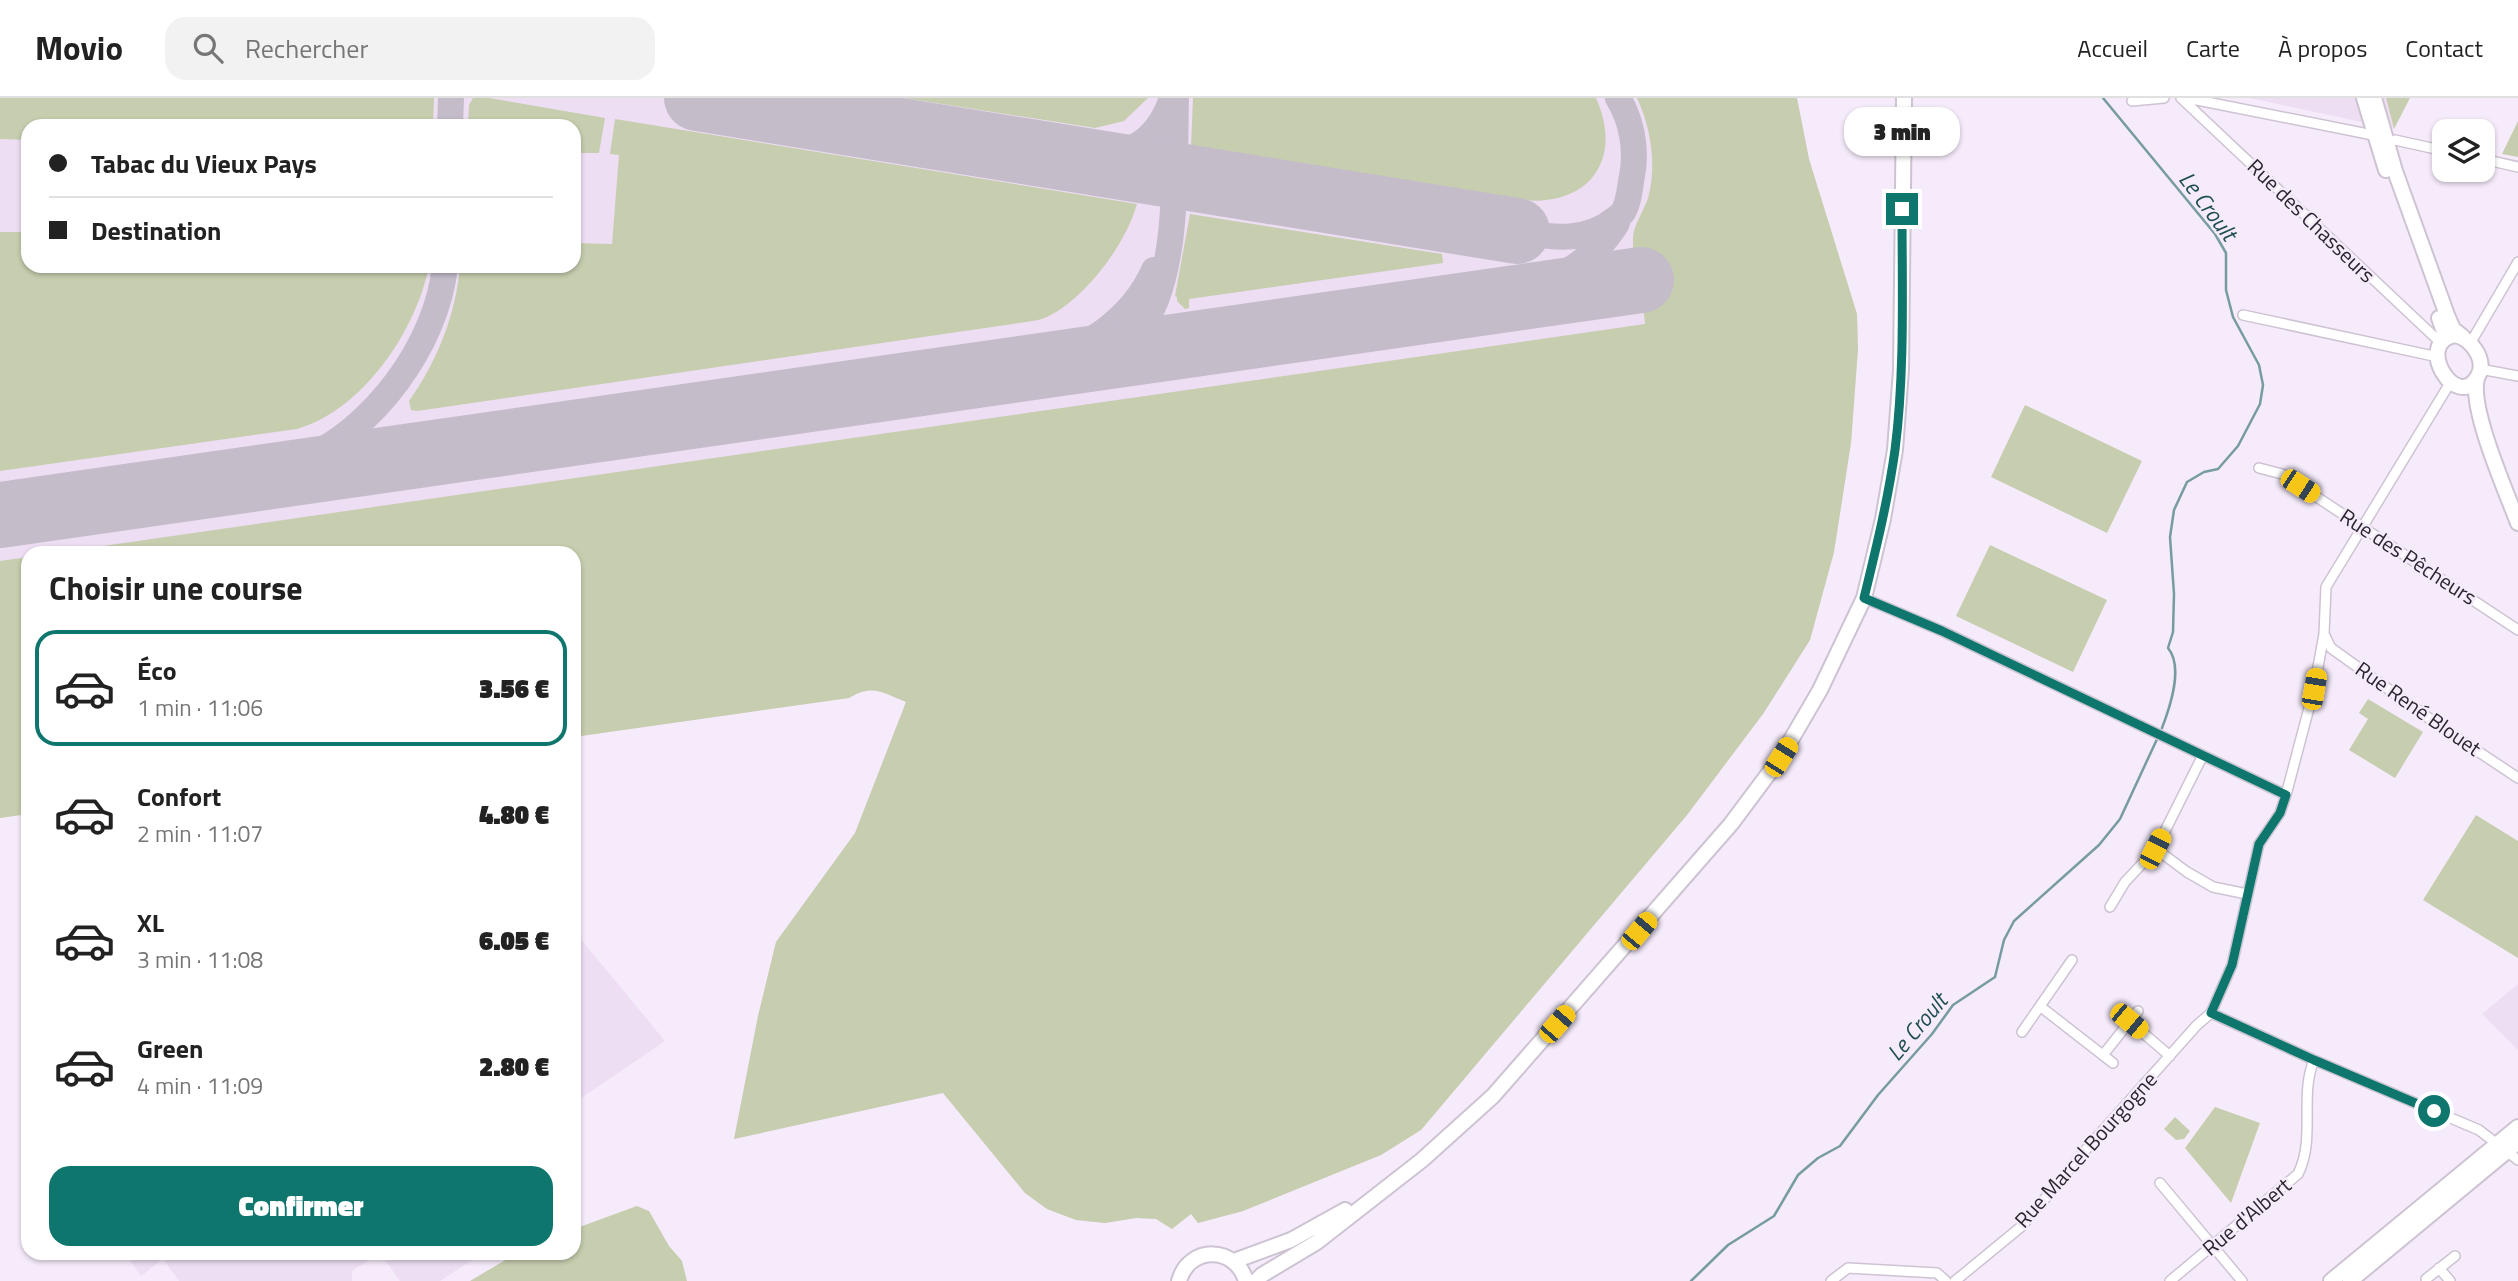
<!DOCTYPE html>
<html lang="fr">
<meta charset="utf-8">
<style>
:root{--surface:#fff;--page:#f2f2f2;--text:#222;--muted:#767676;--line:#e0e0e0;--accent:#0f766e}
body{margin:0;font-family:"Titillium Web",sans-serif;background:var(--page);color:var(--text);height:100vh;display:flex;flex-direction:column;font-size:26px;white-space:nowrap}
*{box-sizing:border-box;margin:0}
p{font-size:23px;color:var(--muted)}
.icon{flex:none;width:38px;height:38px;fill:none;stroke:currentColor;stroke-width:2;stroke-linecap:round;stroke-linejoin:round}
.map{position:relative;flex:1;overflow:hidden}
.panel{position:absolute;left:21px;top:448px;width:560px;height:714px;display:flex;flex-direction:column;background:var(--surface);border-radius:21px;box-shadow:0 2px 5px #0004}
.panel>*{flex:none}
.hud{position:absolute;left:21px;top:21px;width:560px;height:154px;border-radius:21px;box-shadow:0 2px 5px #0004;display:grid;align-content:center;height:154px;padding:0 28px;background:var(--surface)}
.tools{position:absolute;left:2432px;top:21px;display:grid;gap:14px}
.tools a{display:grid;place-items:center;width:63px;height:63px;border-radius:14px;background:var(--surface);box-shadow:0 2px 5px #0004;font-size:35px}
.end{position:absolute;width:32px;height:32px;margin:-16px;border:9px solid #0f766e;background:#fff;box-shadow:0 0 0 4px #fff}
.from{border-radius:50%}
.bubble{position:absolute;height:49px;border-radius:21px;background:var(--surface);box-shadow:0 2px 5px #0004;font-size:23px;font-weight:800;line-height:49px;text-align:center}
.car{position:absolute;width:21px;height:42px;margin:-21px -10px;border-radius:9px;box-shadow:0 0 5px 2px #0007;background:linear-gradient(#f5c518 24%,#345 0 40%,#f5c518 0 76%,#345 0 86%,#f5c518 0)}
.hud b{display:flex;align-items:center;gap:24px;height:66px;font-size:26px}
.hud b+b{border-top:2px solid var(--line)}
.hud i{width:18px;height:18px;background:var(--text)}
ul{padding:0;list-style:none}
li{display:flex;align-items:center;gap:21px;height:116px;margin:0 14px 10px;padding:0 14px;border:4px solid transparent;border-radius:21px}
li div{flex:1}
li b{display:block;font-size:26px}
li em{font-style:normal;font-weight:800}
li.selected{border-color:var(--accent)}
li>.icon{width:63px;height:63px;stroke-width:1.5}
h2{padding:0 28px;font-size:32px;line-height:84px}
.action{display:flex;gap:14px;margin-top:auto;padding:14px 28px}
.action a{flex:1;height:80px;border-radius:21px;background:var(--accent);color:#fff;font-size:28px;font-weight:800;line-height:80px;text-align:center}
header{display:flex;align-items:center;gap:42px;box-sizing:border-box;height:98px;padding:0 35px;background:var(--surface);border-bottom:2px solid var(--line)}
header strong{font-size:33px}
nav{display:flex;gap:38px;margin-inline-start:auto;font-size:24px}
.search{width:490px;height:63px;background:var(--page);display:flex;align-items:center;gap:18px;box-sizing:border-box;padding:0 24px;border-radius:21px;color:var(--muted);font-size:26px}
.map>svg:first-child{display:block}
.built{fill:#eedef4;fill-rule:evenodd}
.green{fill:#c6ceaf}
.lines{fill:none;stroke-linecap:round;stroke-linejoin:round}
.stream{stroke:#769ba0;stroke-width:2.5}
.taxiway{stroke:#c5bcca;stroke-width:26}
.runway{stroke:#c5bcca;stroke-width:66}
.minor-casing{stroke:#cec3d2;stroke-width:12}
.primary-casing{stroke:#cec3d2;stroke-width:18}
.minor{stroke:#fff;stroke-width:9}
.primary{stroke:#fff;stroke-width:14}
.route{stroke:#0f766e;stroke-width:9}
.labels{text-anchor:middle;stroke-width:5;stroke-linejoin:round;paint-order:stroke}
.street-label{font-size:21px;fill:#2a262c;stroke:#f6ebfb}
.water-label{font-size:23px;font-style:italic;fill:#1e4e51;stroke:#f6ebfb}
</style>
<header>
<strong>Movio</strong>
<div class="search"><svg class="icon" aria-label="search" viewBox="0 0 24 24"><circle cx="10" cy="10" r="6"/><path d="M15 15l6 6"/></svg>Rechercher</div>
<nav><a>Accueil</a><a>Carte</a><a>À propos</a><a>Contact</a></nav>
</header>
<div class="map">
<svg width="2518" height="1183" viewBox="0 0 2518 1183">
<rect width="100%" height="100%" fill="#f6ebfb"/>
<path class="built" d="M0 0H1797L1809 61 1857 216 1858 251 1851 345 1834 454 1810 542 1763 616 1687 717 1421 1032 1381 1057 1243 1113 1198 1125 1191 1116 1172 1131 1156 1121 1136 1120 1105 1125 1076 1122 1047 1111 1025 1095 943 995 734 1041 758 918 776 844 855 735 906 604 876 592H863L849 600 574 639V455H28V716L0 720ZM28 28H574V168H28Z
M2250 0H2386L2394 31Z
M574 833 665 943 574 1005Z
M2518 886V952L2482 916Z
M125 1155H483L440 1183H400L380 1155 352 1173V1183H179L163 1161 141 1178Z"/>
<path class="green" d="M0 0H434L433 28H28V42L0 41Z
M473 0H489L605 20 599 55H574V28H468L469 7Z
M904 0H1148L1124 23 1095 30Z
M1193 0H1596C1624 63 1588 109 1521 102L1191 48Z
M1637 0H1797L1809 61 1857 216 1858 251 1851 345 1834 454 1810 542 1763 616 1687 717 1421 1032 1381 1057 1243 1113 1198 1125 1191 1116 1172 1131 1156 1121 1136 1120 1105 1125 1076 1122 1047 1111 1025 1095 943 995 734 1041 758 918 776 844 855 735 906 604C882 594 872 586 849 600L574 639V455H54L1645 226C1643 198 1632 169 1633 141 1633 127 1644 113 1648 100 1657 68 1651 30 1637 0Z
M2386 0H2410L2394 31Z
M615 21 1137 106C1126 146 1085 201 1047 219 1041 222 1033 223 1026 224L417 313 411 312 409 303C437 264 456 216 460 168H574V145L612 146 619 57 610 56Z
M2518 23V59L2502 56Z
M1190 116 1442 156 1443 165 1189 201V210L1185 211 1177 203V199L1175 198Z
M0 134H28V168H429C416 233 363 312 297 331L0 373Z
M2025 307 2142 363 2107 435 1991 379Z
M1990 447 2107 502 2073 574 1956 518Z
M28 459V716L0 720V463Z
M2368 601 2423 634 2395 680 2349 652 2368 621 2359 615Z
M2476 717 2518 743V860L2423 802Z
M2215 1009 2260 1025 2231 1105 2185 1050Z
M2175 1019 2190 1033 2184 1041 2176 1042 2164 1031Z
M637 1108 649 1113 669 1148 682 1163 687 1183H470L517 1155H574V1131Z"/>
<g class="lines">
<path class="stream" d="M2103 0 2215 136 2226 155V192L2233 219 2259 267 2263 287 2260 306 2238 348 2218 371 2204 374 2187 384 2174 412 2170 439 2174 496 2173 534 2168 550C2184 569 2170 609 2162 630
M1691 1183 1728 1147 1774 1118 1798 1077 1818 1060 1840 1048 1878 997 1932 936 1953 907 1995 879 2004 842 2014 823 2099 747 2120 721 2158 639"/>
<path class="taxiway" d="M450 28 451 0
M1082 63C1127 56 1156 48 1172 0
M1517 133C1551 140 1586 145 1615 121 1618 119 1621 117 1623 114 1629 105 1630 88 1632 78 1637 52 1632 23 1618 0
M1501 203C1546 186 1592 168 1617 125
M1092 261C1108 254 1126 248 1138 234 1181 182 1174 65 1176 0
M1034 269C1084 250 1131 224 1154 172
M222 385C248 378 275 373 300 363 373 333 437 247 445 168"/>
<path class="runway" d="M697 0 1517 133
M0 417 1641 182"/>
<defs>
<path id="minor" d="M2181 0 2441 245
M2187 0 2378 38
M2132 3 2164 0
M2387 45 2395 42 2445 53
M2483 61 2518 69
M2243 217 2438 259
M2471 244 2518 164
M2480 271 2518 278
M2259 370 2282 376 2518 532
M1864 500 1942 533 2286 697
M2324 536 2331 550 2437 626 2518 680
M2156 751 2187 774 2213 789 2247 796
M2110 809 2125 784 2156 751 2203 657
M2041 909 2113 965
M2211 915 2314 962 2479 1032 2518 1062
M2129 923 2170 958
M2022 934 2072 862
M2103 957 2138 913
M2160 1085 2242 1183
M2439 1170 2450 1183
M2426 1181 2455 1158
M1831 1183 1848 1170 1937 1175 1946 1183
M1955 1183 2022 1128 2089 1048 2197 927 2211 915 2232 867 2259 746 2280 715 2286 697 2314 591 2324 536 2326 489 2450 285
M2170 1183 2298 1076C2316 1040 2299 998 2314 962"/>
<path id="primary" d="M2364 0 2386 72
M2374 0 2395 73 2447 217 2453 231 2463 239
M2439 220 2444 234 2443 243
M2455 237C2471 240 2487 262 2478 278 2457 316 2413 244 2455 237Z
M2477 280C2469 310 2506 393 2518 425
M1234 1163 1291 1142 1345 1112
M1179 1183C1189 1147 1236 1148 1246 1183
M1256 1183 1262 1177 1317 1144 1422 1062 1493 998 1731 726 1781 659 1820 592 1864 500 1883 421 1895 352 1901 272 1904 0
M2331 1183 2518 1029
M2350 1183 2518 1044"/>
</defs>
<use href="#minor" class="minor-casing"/>
<use href="#primary" class="primary-casing"/>
<use href="#minor" class="minor"/>
<use href="#primary" class="primary"/>
</g>
<g class="lines">
<path class="route" d="M1902 111C1902 191 1905 273 1895 352 1888 402 1876 451 1864 500L1942 533 2286 697 2280 715 2259 746 2232 867 2211 915 2314 962 2434 1013"/>
</g>
<g class="labels">
<g class="street-label">
<text transform="translate(2311 123) rotate(44)" y="7">Rue des Chasseurs</text>
<text transform="translate(2408 459) rotate(33)" y="7">Rue des Pêcheurs</text>
<text transform="translate(2418 611) rotate(35)" y="7">Rue René Blouet</text>
<text transform="translate(2086 1052) rotate(-48)" y="7">Rue Marcel Bourgogne</text>
<text transform="translate(2247 1119) rotate(-40)" y="7">Rue d'Albert</text>
</g>
<g class="water-label">
<text transform="translate(2208 108) rotate(53)" y="8">Le Croult</text>
<text transform="translate(1917 929) rotate(-50)" y="8">Le Croult</text>
</g>
</g>
</svg>
<div class="tools">
<a><svg class="icon" aria-label="layers" viewBox="0 0 24 24"><path d="M12 4l9 5-9 5-9-5zM3 14l9 5 9-5"/></svg></a>
</div>
<i class="end from" style="left:2434px;top:1013px"></i>
<i class="end" style="left:1902px;top:111px"></i>
<div class="bubble" style="left:1844px;top:9px;width:116px">3 min</div>
<i class="car" style="left:2300px;top:388px;rotate:123deg"></i>
<i class="car" style="left:2314px;top:591px;rotate:10deg"></i>
<i class="car" style="left:1781px;top:659px;rotate:32deg"></i>
<i class="car" style="left:2155px;top:751px;rotate:27deg"></i>
<i class="car" style="left:1639px;top:833px;rotate:40deg"></i>
<i class="car" style="left:2129px;top:923px;rotate:130deg"></i>
<i class="car" style="left:1557px;top:926px;rotate:41deg"></i>
<div class="hud">
<b><i class="from"></i>Tabac du Vieux Pays</b>
<b><i></i>Destination</b>
</div>
<section class="panel">
<h2>Choisir une course</h2>
<ul>
<li class="selected"><svg class="icon" aria-label="car" viewBox="0 0 24 24"><path d="M5 17H2v-5l4-1 3-4h7l3 4 3 1v5h-3M9 17h6M6 11h13"/><circle cx="7" cy="17" r="2"/><circle cx="17" cy="17" r="2"/></svg><div><b>Éco</b><p>1 min · 11:06</p></div><em>3.56 €</em></li>
<li><svg class="icon" aria-label="car" viewBox="0 0 24 24"><path d="M5 17H2v-5l4-1 3-4h7l3 4 3 1v5h-3M9 17h6M6 11h13"/><circle cx="7" cy="17" r="2"/><circle cx="17" cy="17" r="2"/></svg><div><b>Confort</b><p>2 min · 11:07</p></div><em>4.80 €</em></li>
<li><svg class="icon" aria-label="car" viewBox="0 0 24 24"><path d="M5 17H2v-5l4-1 3-4h7l3 4 3 1v5h-3M9 17h6M6 11h13"/><circle cx="7" cy="17" r="2"/><circle cx="17" cy="17" r="2"/></svg><div><b>XL</b><p>3 min · 11:08</p></div><em>6.05 €</em></li>
<li><svg class="icon" aria-label="car" viewBox="0 0 24 24"><path d="M5 17H2v-5l4-1 3-4h7l3 4 3 1v5h-3M9 17h6M6 11h13"/><circle cx="7" cy="17" r="2"/><circle cx="17" cy="17" r="2"/></svg><div><b>Green</b><p>4 min · 11:09</p></div><em>2.80 €</em></li>
</ul>
<div class="action"><a>Confirmer</a></div>
</section>
</div>
